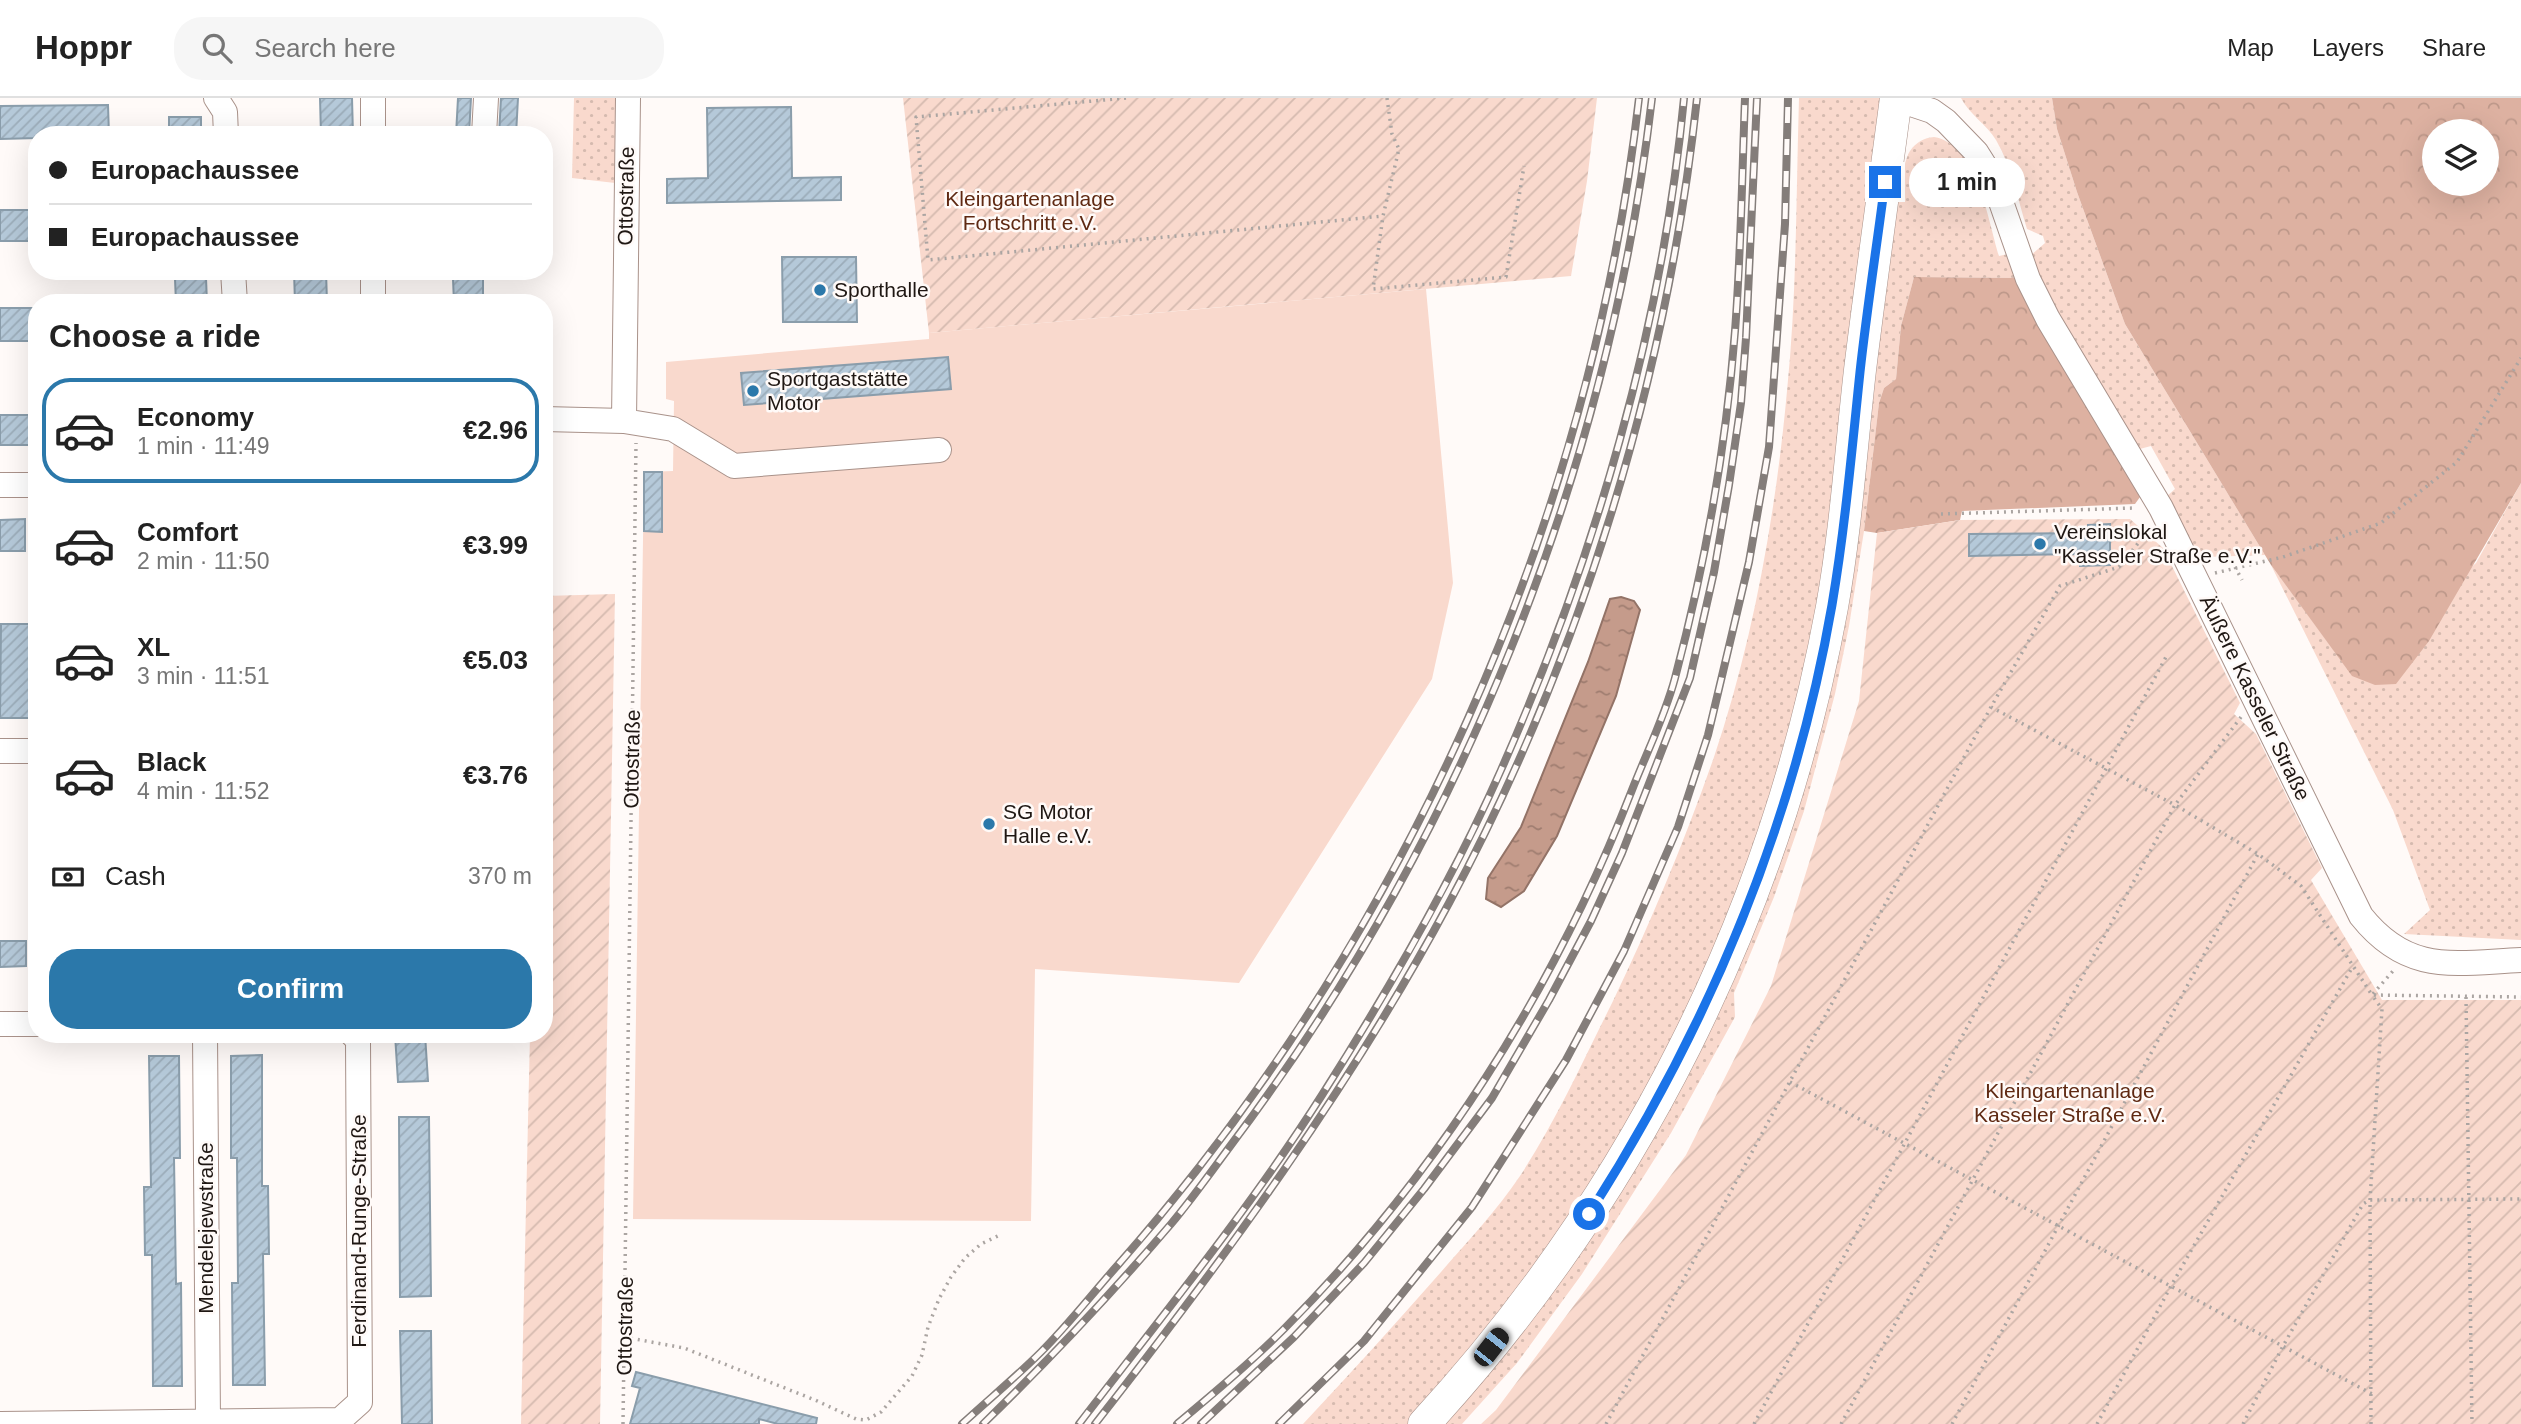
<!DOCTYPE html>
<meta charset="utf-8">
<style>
:root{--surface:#fff;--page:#f6f6f6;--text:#222;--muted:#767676;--line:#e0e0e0;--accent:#2b78aa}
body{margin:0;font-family:Helvetica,sans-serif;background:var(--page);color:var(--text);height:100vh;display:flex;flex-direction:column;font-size:26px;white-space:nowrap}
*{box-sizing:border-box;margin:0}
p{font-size:23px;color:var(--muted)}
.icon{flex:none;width:38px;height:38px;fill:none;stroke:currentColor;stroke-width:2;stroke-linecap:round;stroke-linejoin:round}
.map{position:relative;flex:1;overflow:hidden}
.drawer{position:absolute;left:28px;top:196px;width:525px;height:749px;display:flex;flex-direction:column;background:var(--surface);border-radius:28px;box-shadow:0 7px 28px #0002}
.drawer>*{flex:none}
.hud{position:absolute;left:28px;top:28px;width:525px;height:154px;border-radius:28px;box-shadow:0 7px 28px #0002;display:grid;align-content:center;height:154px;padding:0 21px;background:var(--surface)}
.tools{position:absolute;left:2422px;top:21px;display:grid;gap:14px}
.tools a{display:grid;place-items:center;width:77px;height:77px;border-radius:50%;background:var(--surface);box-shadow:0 7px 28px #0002;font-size:35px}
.end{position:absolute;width:32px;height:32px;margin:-16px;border:9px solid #1a73e8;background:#fff;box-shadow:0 0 0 4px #fff}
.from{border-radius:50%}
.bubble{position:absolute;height:49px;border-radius:24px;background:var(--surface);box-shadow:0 7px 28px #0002;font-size:23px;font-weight:700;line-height:49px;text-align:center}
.car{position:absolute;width:21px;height:42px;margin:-21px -10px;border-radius:9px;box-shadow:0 0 5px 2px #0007;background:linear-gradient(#222 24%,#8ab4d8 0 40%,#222 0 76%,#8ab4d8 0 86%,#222 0)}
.hud b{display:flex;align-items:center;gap:24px;height:66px;font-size:26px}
.hud b+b{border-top:2px solid var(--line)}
.hud i{width:18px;height:18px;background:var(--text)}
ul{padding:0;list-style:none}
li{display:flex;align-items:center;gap:21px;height:105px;margin:0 14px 10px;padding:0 7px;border:4px solid transparent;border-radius:28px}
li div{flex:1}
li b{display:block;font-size:26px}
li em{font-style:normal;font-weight:700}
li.active{border-color:var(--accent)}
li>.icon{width:63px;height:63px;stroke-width:1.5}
h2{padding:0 21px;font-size:32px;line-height:84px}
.pay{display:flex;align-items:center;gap:18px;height:77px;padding:0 21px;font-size:26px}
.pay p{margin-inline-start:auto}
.primary-button{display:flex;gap:14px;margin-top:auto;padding:14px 21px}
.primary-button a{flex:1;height:80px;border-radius:28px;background:var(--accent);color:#fff;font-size:28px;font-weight:700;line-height:80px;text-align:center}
header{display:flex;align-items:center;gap:42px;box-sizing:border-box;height:98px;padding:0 35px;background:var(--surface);border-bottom:2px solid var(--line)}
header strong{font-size:33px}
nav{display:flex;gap:38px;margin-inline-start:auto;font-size:24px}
.search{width:490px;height:63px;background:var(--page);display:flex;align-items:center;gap:18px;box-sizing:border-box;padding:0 24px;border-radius:28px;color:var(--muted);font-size:26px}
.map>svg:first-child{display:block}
.grass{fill:url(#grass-dots)}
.forest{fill:url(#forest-crowns);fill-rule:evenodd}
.garden{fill:url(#garden-furrows)}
.pitch{fill:#f9d9cd}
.water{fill:url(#water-ripples);stroke:#937367;stroke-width:2}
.building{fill:url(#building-hatch);stroke:#8a9dab;stroke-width:2}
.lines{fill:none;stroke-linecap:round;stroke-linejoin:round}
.minor-casing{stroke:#a9928a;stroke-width:26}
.major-casing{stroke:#a9928a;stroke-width:33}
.path{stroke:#aba5a2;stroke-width:3.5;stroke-dasharray:2 5;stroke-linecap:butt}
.minor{stroke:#fff;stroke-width:24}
.major{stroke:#fff;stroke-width:32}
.rail-casing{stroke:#847d7a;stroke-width:8}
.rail{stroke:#fffaf8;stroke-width:5;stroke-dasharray:16;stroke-linecap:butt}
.route{stroke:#1a73e8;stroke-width:9}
.poi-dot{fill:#2b78aa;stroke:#fffaf8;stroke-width:2.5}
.labels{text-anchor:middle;stroke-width:5;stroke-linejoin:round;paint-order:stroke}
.street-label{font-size:21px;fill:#1f1713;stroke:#fffaf8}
.park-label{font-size:21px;fill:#5f2912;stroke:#fffaf8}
.poi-label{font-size:21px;fill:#1f1713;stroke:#fffaf8;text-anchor:start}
</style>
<header>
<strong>Hoppr</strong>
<div class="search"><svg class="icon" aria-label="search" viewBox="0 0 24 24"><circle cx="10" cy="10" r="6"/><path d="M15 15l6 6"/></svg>Search here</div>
<nav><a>Map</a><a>Layers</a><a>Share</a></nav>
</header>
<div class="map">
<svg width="2521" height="1326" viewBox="0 0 2521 1326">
<defs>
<pattern id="grass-dots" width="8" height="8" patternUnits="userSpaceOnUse" patternTransform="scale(1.75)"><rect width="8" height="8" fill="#f9d9cd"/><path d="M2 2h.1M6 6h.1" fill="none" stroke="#d5baaf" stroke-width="1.8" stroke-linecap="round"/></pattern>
<pattern id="forest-crowns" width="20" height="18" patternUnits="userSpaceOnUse" patternTransform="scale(1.75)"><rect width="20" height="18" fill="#ddb1a1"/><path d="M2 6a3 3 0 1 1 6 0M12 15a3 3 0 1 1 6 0" fill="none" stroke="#bd988a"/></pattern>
<pattern id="garden-furrows" width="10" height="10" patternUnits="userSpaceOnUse" patternTransform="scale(1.75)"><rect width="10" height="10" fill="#f9d9cd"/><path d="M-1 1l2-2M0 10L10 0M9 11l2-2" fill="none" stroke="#d5baaf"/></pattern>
<pattern id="water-ripples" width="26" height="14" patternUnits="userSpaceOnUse" patternTransform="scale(1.75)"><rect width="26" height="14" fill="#c59b8b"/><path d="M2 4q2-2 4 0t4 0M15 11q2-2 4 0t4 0" fill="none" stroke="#9f7d70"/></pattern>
<pattern id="building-hatch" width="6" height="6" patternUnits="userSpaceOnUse" patternTransform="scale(1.75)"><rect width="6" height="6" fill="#b5c9d9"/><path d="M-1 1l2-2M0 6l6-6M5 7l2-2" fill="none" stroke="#9bacb9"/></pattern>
</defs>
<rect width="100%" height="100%" fill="#fffaf8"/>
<path class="grass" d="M574 0H618L615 85 572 80Z
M1799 0H1880L1832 436 1779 686 1698 901 1579 1112 1410 1326H1303C1350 1276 1396 1225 1441 1174 1467 1144 1498 1111 1520 1078 1556 1023 1584 961 1613 903 1651 824 1685 742 1714 659 1753 544 1776 414 1787 293 1797 196 1796 98 1799 0Z
M1961 0H2052L2057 31 2077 94 2125 226 2265 457 2205 459 2196 457 2166 399 2175 391 2151 348 2136 352 2081 269 2030 158 2045 145 2043 138 2027 131C2018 102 2012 69 1996 42 1987 27 1969 16 1961 0Z
M1934 39C1977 46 1988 122 1999 158L2008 156 2018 180 1914 179 1901 228 1896 281 1884 290 1879 305 1864 433 1849 528 1835 596 1804 713 1774 799 1734 895 1735 919 1671 1035 1582 1176 1517 1265 1462 1326H1439L1487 1272 1763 801 1889 169C1893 147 1900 67 1910 53 1916 44 1924 40 1934 39Z
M2521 385V842L2404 836 2430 812 2393 712 2271 467 2352 577 2476 465Z"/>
<path class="forest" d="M2052 0H2521V385L2429 543 2396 586 2375 587 2352 578 2271 467 2125 226 2077 94 2057 31ZM2434 33H2487V86H2434Z
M1914 179 2018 180 2140 399 2135 406 1962 413 1960 422 1877 435 1864 433 1879 305 1884 290 1896 281 1901 228Z"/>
<path class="garden" d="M903 0H1597L1587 83 1571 178 929 235Z
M2130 421 2163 450 2240 605 2234 616 2256 636 2322 770 2311 782 2382 902H2521V1326H1481L1496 1312 1686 1057 1771 888 1859 603 1877 435 1960 422Z
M615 496 600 1326H521L530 936H544V498Z"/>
<path class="pitch" d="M1426 191 1453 485 1432 581 1239 885 1035 871 1031 1123 633 1121 644 374 673 373 674 303 666 301V264L929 241V235Z"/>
<path class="water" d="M1621 499 1634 503 1640 512 1616 598 1557 738 1524 793 1501 809 1486 801 1488 780 1521 729 1588 564 1610 501Z"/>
<path class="building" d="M320 0H352L353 37H321Z
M458 0H471L469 37H456Z
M501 0H518L516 37H499Z
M108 7 109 37H37V40L0 41V8Z
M791 9 792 80 841 79V102L667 105V81L708 80 707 10Z
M169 19H201V37H169Z
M0 112H37V143H0Z
M782 159H856L857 224H783Z
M294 173H326L327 205H295Z
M206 180 207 205H176L175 181Z
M483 180V205H454L453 181Z
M0 210H37V243H0Z
M948 259 951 291 744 307 741 275Z
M0 317H37V347H0Z
M644 374H662V434L644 433Z
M25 421V453H0V422Z
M2110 426V467L2080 468V456L1969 458V436L2088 435V427Z
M1 526H31V620H0Z
M0 843H26V868L0 869Z
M395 936H425L428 983 398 984Z
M262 957V1088H268L269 1156H263L265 1287H233L232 1185H238L237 1060H231V958Z
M149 958H179L180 1060H174L176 1186 181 1185 182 1288H153L152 1157H145L144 1089H151Z
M399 1019H429L431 1198 400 1199Z
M400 1233H431L432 1326H402Z
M636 1274 817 1320 816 1326H778L759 1321V1326H630L640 1290 632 1288Z"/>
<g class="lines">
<defs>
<path id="minor" d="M216 0 225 14 226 37
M373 0V37
M1895 4 1914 7 1932 13 1946 23 1976 54 1993 81 2028 181 2048 221 2161 410 2361 818C2408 877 2454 865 2521 862
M484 37 486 0
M233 173 235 205
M373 173V205
M544 321 624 323 673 331 734 368 939 352
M624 323 628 0
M0 387H37
M0 653H37
M0 926H37
M205 936 208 1323
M0 1326 340 1322 360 1304 358 942 352 936"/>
<path id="major" d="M1424 1326C1634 1098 1776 815 1832 509 1846 431 1851 351 1860 272 1871 182 1884 91 1896 0"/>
</defs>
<use href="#minor" class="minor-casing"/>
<use href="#major" class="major-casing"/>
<path class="path" d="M1126 0 916 19 928 162 1383 118
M1387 0 1392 36 1399 51 1383 118 1373 191 1506 179 1524 68
M1941 416 2135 410
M2235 469 2242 482
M2215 475 2283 459 2381 425 2457 364 2521 260
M2241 619 2175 707 2258 756 2301 788 2372 897 2521 899
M2466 899 2472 1326
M1790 984 2372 1296
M624 1239 684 1250 815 1302 856 1321 866 1322 881 1314 912 1278 922 1257 928 1229 939 1201 951 1179 965 1160 981 1146 1002 1136
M623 1326 636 345
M1606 1326 1991 609 2060 488 2119 469 2148 433
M1754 1326 2167 557
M1841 1326 2175 707 1991 609
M1952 1326 2258 756
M2097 1326 2171 1188 2353 868
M2243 1326 2283 1248 2363 1106 2370 1102 2521 1101
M2371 1326 2370 1102 2382 911 2372 897 2393 873"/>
<use href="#minor" class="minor"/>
<use href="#major" class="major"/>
<defs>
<path id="rail" d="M962 1326C988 1302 1016 1279 1041 1254 1068 1227 1092 1196 1117 1168 1402 845 1590 429 1639 0
M983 1326C1049 1262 1111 1196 1171 1126 1192 1101 1211 1074 1231 1047 1459 745 1608 377 1652 0
M1079 1326C1162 1218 1249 1112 1322 997 1388 893 1451 785 1501 672 1595 460 1662 231 1684 0
M1095 1326C1224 1161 1350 990 1449 805 1582 557 1667 279 1697 0
M1177 1326C1214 1295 1250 1265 1284 1231 1436 1078 1554 893 1632 692 1646 656 1665 618 1675 580 1705 467 1726 350 1735 233 1741 155 1742 78 1745 0
M1201 1326 1294 1239 1364 1165 1424 1091 1492 1000 1549 902 1591 823 1622 755 1690 580 1714 474 1729 387 1741 305 1746 240 1757 0
M1279 1326 1364 1243 1472 1109 1566 962 1624 853 1678 729 1708 637 1749 464 1769 349 1785 126 1788 0"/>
</defs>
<use href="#rail" class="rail-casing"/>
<use href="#rail" class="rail"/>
</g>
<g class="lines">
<path class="route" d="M1589 1116C1708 930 1794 726 1832 507 1845 430 1852 351 1860 274 1867 210 1877 147 1885 84"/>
</g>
<g class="poi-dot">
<circle cx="820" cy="192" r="7"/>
<circle cx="753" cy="293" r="7"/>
<circle cx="2040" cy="446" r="7"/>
<circle cx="989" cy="726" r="7"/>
</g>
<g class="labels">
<g class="street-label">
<text transform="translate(626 98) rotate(-89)" y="7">Ottostraße</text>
<text transform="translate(2255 600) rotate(64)" y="7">Äußere Kasseler Straße</text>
<text transform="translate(632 661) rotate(-89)" y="7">Ottostraße</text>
<text transform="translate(206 1130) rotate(-90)" y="7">Mendelejewstraße</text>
<text transform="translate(359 1133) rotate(-90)" y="7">Ferdinand-Runge-Straße</text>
<text transform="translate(625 1228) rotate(-89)" y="7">Ottostraße</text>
</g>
<g class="park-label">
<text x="1030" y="108">Kleingartenanlage<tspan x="1030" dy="24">Fortschritt e.V.</tspan></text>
<text x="2070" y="1000">Kleingartenanlage<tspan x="2070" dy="24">Kasseler Straße e.V.</tspan></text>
</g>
<g class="poi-label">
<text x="834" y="199">Sporthalle</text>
<text x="767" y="288">Sportgaststätte<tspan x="767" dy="24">Motor</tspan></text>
<text x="2054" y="441">Vereinslokal<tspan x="2054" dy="24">"Kasseler Straße e.V."</tspan></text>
<text x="1003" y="721">SG Motor<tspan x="1003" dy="24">Halle e.V.</tspan></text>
</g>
</g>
</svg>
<div class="tools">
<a><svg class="icon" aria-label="layers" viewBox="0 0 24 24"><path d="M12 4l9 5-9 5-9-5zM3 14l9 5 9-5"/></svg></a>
</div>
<i class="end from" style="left:1589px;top:1116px"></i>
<i class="end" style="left:1885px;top:84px"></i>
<div class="bubble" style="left:1909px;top:60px;width:116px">1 min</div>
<i class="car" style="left:1491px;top:1249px;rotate:38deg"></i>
<div class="hud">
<b><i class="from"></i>Europachaussee</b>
<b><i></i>Europachaussee</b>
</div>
<section class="drawer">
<h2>Choose a ride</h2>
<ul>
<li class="active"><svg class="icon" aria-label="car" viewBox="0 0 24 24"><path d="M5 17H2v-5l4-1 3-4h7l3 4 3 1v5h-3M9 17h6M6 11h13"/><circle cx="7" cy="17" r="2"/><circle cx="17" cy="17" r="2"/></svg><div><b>Economy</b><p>1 min · 11:49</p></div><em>€2.96</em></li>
<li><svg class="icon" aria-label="car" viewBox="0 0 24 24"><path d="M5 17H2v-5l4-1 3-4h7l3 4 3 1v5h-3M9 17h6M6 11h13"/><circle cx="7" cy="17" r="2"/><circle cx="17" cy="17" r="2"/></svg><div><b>Comfort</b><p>2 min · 11:50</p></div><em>€3.99</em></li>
<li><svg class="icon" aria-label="car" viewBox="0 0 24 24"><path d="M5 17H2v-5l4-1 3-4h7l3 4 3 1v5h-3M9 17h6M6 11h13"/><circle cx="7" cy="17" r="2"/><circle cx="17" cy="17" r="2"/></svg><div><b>XL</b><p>3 min · 11:51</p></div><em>€5.03</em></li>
<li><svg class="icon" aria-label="car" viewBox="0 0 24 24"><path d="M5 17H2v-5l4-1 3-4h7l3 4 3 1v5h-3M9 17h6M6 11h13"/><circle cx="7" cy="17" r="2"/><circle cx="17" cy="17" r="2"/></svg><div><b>Black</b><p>4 min · 11:52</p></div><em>€3.76</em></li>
</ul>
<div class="pay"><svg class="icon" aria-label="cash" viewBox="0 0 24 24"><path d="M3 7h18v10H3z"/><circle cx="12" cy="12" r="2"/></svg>Cash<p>370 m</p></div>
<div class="primary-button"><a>Confirm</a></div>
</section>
</div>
